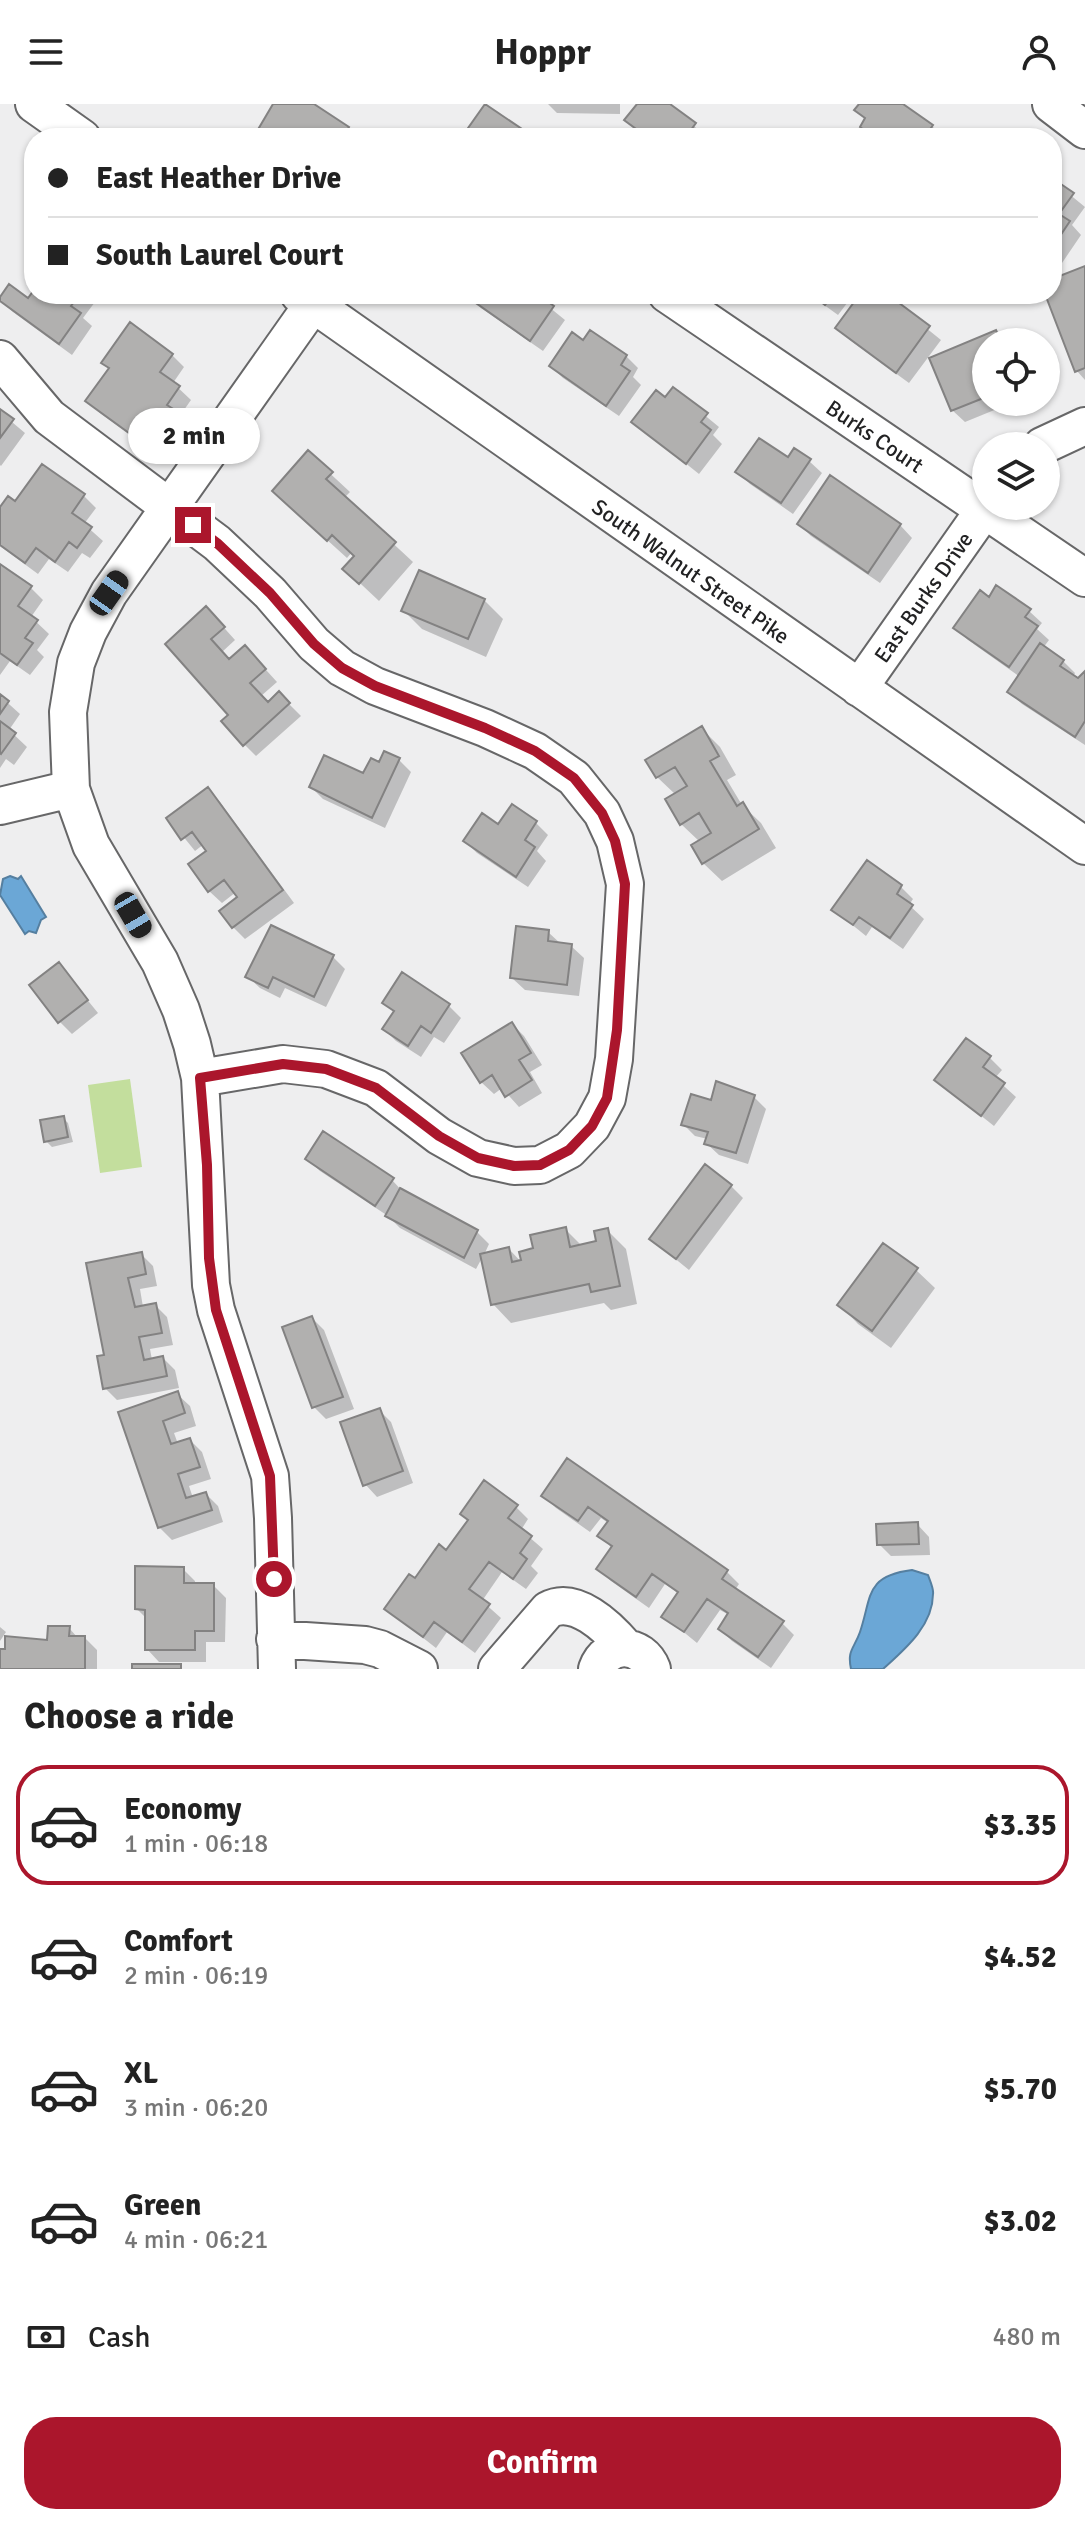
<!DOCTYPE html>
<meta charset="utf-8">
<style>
:root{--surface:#fff;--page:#f2f2f2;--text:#222;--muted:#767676;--line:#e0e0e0;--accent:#ab162c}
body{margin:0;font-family:Signika,sans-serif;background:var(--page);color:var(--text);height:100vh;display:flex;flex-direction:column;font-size:30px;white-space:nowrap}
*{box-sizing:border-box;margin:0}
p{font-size:26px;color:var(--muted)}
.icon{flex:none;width:44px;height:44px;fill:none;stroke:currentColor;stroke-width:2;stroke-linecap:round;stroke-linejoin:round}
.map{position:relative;height:1565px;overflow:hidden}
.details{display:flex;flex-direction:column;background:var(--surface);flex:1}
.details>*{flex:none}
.top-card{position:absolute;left:24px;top:24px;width:1038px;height:176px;border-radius:32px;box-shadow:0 2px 6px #0004;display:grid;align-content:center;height:176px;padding:0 24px;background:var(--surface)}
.buttons{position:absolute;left:972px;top:224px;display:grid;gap:16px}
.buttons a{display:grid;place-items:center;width:88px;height:88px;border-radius:50%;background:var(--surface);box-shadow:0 2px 6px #0004;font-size:40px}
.end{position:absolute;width:36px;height:36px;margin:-18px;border:10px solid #ab162c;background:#fff;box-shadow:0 0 0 4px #fff}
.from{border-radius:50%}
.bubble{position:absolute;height:56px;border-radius:28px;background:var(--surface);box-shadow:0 2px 6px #0004;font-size:26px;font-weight:800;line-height:56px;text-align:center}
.car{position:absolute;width:24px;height:48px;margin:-24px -12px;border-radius:10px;box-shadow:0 0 6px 2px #0007;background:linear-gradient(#222 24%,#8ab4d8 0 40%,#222 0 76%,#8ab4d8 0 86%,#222 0)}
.top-card b{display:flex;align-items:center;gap:28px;height:76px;font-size:30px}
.top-card b+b{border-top:2px solid var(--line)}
.top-card i{width:20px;height:20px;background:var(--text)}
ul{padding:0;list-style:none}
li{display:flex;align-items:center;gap:24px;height:120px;margin:0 16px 12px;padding:0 8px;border:4px solid transparent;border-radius:32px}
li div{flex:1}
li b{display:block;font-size:30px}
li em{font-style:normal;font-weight:800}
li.on{border-color:var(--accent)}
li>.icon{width:72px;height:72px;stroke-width:1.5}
h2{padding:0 24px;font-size:36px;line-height:96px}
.pay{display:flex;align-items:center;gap:20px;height:88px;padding:0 24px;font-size:30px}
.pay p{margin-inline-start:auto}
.action{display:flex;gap:16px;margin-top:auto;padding:16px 24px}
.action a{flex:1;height:92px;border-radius:32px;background:var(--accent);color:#fff;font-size:32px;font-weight:800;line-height:92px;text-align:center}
header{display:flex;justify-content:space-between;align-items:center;height:104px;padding:0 24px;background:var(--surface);font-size:36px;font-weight:800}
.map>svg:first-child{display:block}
.green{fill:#c3de9d}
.water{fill:#6ba7d6;stroke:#557fa0;stroke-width:2}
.shadow{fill:#0003}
.building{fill:#b1b0af;stroke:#838282;stroke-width:2}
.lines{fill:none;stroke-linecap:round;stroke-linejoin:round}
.minor-casing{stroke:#676768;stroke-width:40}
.minor{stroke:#fff;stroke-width:36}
.route{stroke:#ab162c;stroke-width:10}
.labels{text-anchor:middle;stroke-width:6;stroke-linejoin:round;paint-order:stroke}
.street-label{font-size:22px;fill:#222223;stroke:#fff}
</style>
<header><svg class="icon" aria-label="menu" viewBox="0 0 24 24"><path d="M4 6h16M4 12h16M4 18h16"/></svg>Hoppr<svg class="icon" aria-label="person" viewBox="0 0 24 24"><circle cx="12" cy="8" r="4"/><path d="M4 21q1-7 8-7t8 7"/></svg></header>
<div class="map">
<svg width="1085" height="1565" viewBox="0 0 1085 1565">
<rect width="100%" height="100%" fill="#eeeeef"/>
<path class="green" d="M130 975 142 1063 100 1069 88 981Z"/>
<path class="water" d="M10 772 18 775 21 772 46 813 41 816 36 829 29 827 25 830 0 791 3 775Z
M912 1466 928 1471C930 1477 934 1485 933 1490 933 1522 904 1546 883 1565H851C847 1546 854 1545 860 1528 872 1492 865 1472 912 1466Z"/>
<path class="shadow" d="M276 0H310L348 25 357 34H256Z
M548 0H620V10L557 9Z
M639 0H667L707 33 632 34 637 26Z
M862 0H900L932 22 943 34H873L862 23 867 16 857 6Z
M1052 76 1085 103 1072 121 1081 131 1062 159 1052 147Z
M1085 164V276L1077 267 1047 190H1052V177Z
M34 190H101L83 214 92 222 72 251 13 208 0 196 29 197Z
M433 190H455L448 200Z
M470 190H533L565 216 543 247 481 204Z
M809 190H854L838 211Z
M862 190H884L941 236 909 279 850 236 838 224Z
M995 229 1005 238H986V298H1014L965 318 952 306 932 256Z
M584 239 626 252 638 264 633 273 641 281 619 312 563 274 551 262Z
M172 251 184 263 173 279 191 296 179 313 186 320 173 338 153 324 142 339 100 309 88 297 110 266 103 259Z
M674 286 719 323 713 331 722 340 699 370 634 318 666 296Z
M0 308 25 329 1 362 0 361Z
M308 349 350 388 344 394 413 458 379 497 345 465 356 452 352 448 347 454 293 405Z
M788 356 809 357 822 369 793 410 750 380 738 368Z
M42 362 84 392 96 404 84 420 103 437 90 454 82 449 68 468 49 455 38 470 0 442V406L15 400Z
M799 420 900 421 912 434 880 479 811 432Z
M0 463 31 484 43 496 31 513 49 530 37 546 44 553 30 571 10 557 0 571Z
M484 496 503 515 486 553 422 525 404 507Z
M989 496 1029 507 1042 519 1037 525 1049 536 1043 544 1063 557 1075 569 1073 573 1079 577 1085 569V641L1022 600 1010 588 1020 573 968 536 956 524Z
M218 517 235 536 222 548 230 557 257 556 277 578 261 592 268 600 279 590 301 612 256 652 244 640 231 611 168 540Z
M0 592 20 610 9 626 27 643 14 661 6 655 0 664Z
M702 625 720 643 736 671 727 676 742 701 761 719 776 744 722 777 703 759 700 738 681 720 676 691 657 673Z
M385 649 399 656 411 668 385 724 323 695 311 683 364 672 380 661Z
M208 686 220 698 294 799 245 835 233 823 240 794 236 788 222 799 209 787V747L204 740 195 747 169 715Z
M512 703 536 719 548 731 537 747 546 757 528 783 477 749 465 737 499 723Z
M867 759 901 783 913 795 909 801 924 815 903 845 872 823 866 832 834 806Z
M548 828 561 840 571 842 584 854 579 892 525 886 512 874Z
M333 853 345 865 326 903 285 884 280 894 260 884 247 872Z
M59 861 98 909 72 930 59 917Z
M384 898 449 902 461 914 444 939 434 933 421 953 396 937 384 925 395 909Z
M512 920 524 932 542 961 530 968 542 989 519 1003 502 984 494 990 481 978Z
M990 954 1002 966 995 974 1016 993 994 1022 936 976Z
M754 993 766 1005 748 1060 719 1051 706 1039 708 1035 695 1032 683 1020 712 999Z
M63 1014 68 1019 73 1038 52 1043 46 1037Z
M307 1055 392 1076 404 1089 477 1128 489 1140 484 1151 509 1145 524 1161 536 1146 565 1125 582 1142 598 1138 607 1126 626 1145 637 1200 611 1206 604 1199 511 1219 493 1200 483 1152 476 1165 400 1124 388 1112 320 1067Z
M731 1082 743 1094 689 1166 651 1135Z
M141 1150 153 1162 157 1182 140 1185 143 1203 155 1201 167 1213 173 1241 150 1245 152 1256 163 1254 175 1266 179 1284 117 1296 105 1284 106 1253 88 1160Z
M916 1166 935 1184 891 1244 858 1220 840 1201Z
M312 1214 324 1226 354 1305 326 1315 314 1303Z
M177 1290 190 1302 196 1322 174 1329 178 1340 190 1336 202 1348 211 1375 189 1382 193 1394 206 1390 218 1402 223 1418 172 1436 159 1423 120 1309Z
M379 1306 391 1318 413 1379 377 1393 365 1380Z
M567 1357 727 1468 739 1480 735 1486 782 1519 794 1531 771 1564 732 1537 720 1525 729 1511 720 1506 697 1539 664 1512 679 1490 665 1480 649 1504 611 1477 599 1465 613 1445 600 1432 608 1419 601 1414 590 1428 556 1404 544 1392Z
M516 1403 528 1415 521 1426 543 1445 531 1462 538 1469 526 1485 502 1468 482 1497 501 1514 475 1549 447 1528 436 1544 386 1505 447 1449Z
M917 1420 929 1433 930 1451 891 1452 879 1440Z
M183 1465 195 1477V1481H213L226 1494 225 1538H206V1558H159L147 1545V1515L137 1505Z
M0 1523 6 1528 0 1537Z
M69 1524 78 1534H85L97 1546V1565H0V1547L49 1538Z"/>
<path class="building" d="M273 0H314L349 23 342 34H253Z
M485 0 525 27 520 34H461Z
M637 0H670L696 19 685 34H629L636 25 624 16Z
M859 0H903L933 21 924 34H875L860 23 865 14 854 6Z
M1052 74 1074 89 1059 110 1070 117 1052 144Z
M1085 162V264L1075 268 1045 190H1052V175Z
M9 180 28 194 34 186V190H80L71 202 81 209 59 240 0 197V193Z
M468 190H537L554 202 530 237 466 192Z
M811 190H833L825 201Z
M860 190H887L930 222 896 269 835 224Z
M130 218 173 250 160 268 180 282 167 301 175 306 160 328 140 314 129 329 85 297 109 264 101 259Z
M590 226 627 251 621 261 630 267 606 302 549 262 572 228 583 236Z
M996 226 1001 238H986V293L951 307 929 254Z
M673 283 708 309 701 318 711 326 686 360 631 318 656 286 665 293Z
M0 305 14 315 0 334Z
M759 334 788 353 794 344 811 355 781 399 735 368Z
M308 346 333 368 326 375 396 438 359 480 342 465 354 452 332 431 327 437 272 387Z
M42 360 85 390 72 409 92 423 77 444 69 438 55 458 36 444 25 459 0 441V403L8 392 15 397Z
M830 371 901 420 868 469 797 420Z
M0 460 32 482 18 502 38 516 25 534 33 539 17 561 0 549Z
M419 466 485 495 468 535 401 507Z
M996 481 1031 505 1025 513 1038 522 1009 563 953 524 980 486 989 493Z
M206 502 225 523 211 535 229 555 245 541 266 565 250 579 268 598 279 587 290 599 243 642 221 617 228 611 165 540Z
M1040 539 1064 556 1060 562 1078 574 1085 567V617L1075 633 1007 588Z
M0 590 9 597 0 610Z
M0 617 16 629 1 650 0 649Z
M702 622 719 652 710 657 737 702 743 698 759 725 702 760 691 741 711 729 699 709 680 721 665 695 687 682 675 663 656 674 645 656Z
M384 647 400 654 372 714 309 683 324 651 363 669 371 654 379 658Z
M208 683 283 786 232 824 219 807 237 793 224 776 208 788 188 760 206 747 192 728 181 736 166 714Z
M512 700 537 717 525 736 535 743 516 773 463 737 482 709 498 720Z
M867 756 902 781 897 790 913 801 890 834 859 813 853 821 831 806Z
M271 821 334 851 314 893 273 873 268 884 245 873Z
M516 822 549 826 548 837 572 840 567 881 510 874Z
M59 858 88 896 58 919 29 881Z
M402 868 450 900 431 929 421 922 408 942 382 925 394 907 382 899Z
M512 918 531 949 519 956 532 976 505 993 492 971 480 979 461 949Z
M966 934 991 952 983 963 1005 979 981 1012 934 976Z
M716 977 755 991 736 1049 704 1040 708 1028 681 1021 691 990 711 996Z
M64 1012 68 1033 44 1038 40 1016Z
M323 1027 394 1074 375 1102 305 1055Z
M705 1060 732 1081 676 1155 649 1135Z
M400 1084 478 1126 464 1154 385 1112Z
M566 1123 570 1143 596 1137 594 1127 608 1124 620 1182 591 1188 589 1180 491 1201 480 1150 509 1143 512 1158 521 1156 519 1148 533 1144 530 1131Z
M883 1139 918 1164 872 1227 837 1201Z
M142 1148 146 1170 128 1174 135 1203 156 1199 162 1229 139 1233 144 1256 163 1252 167 1272 103 1285 97 1252 104 1251 86 1159Z
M312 1212 343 1293 312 1304 282 1223Z
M178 1287 185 1309 163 1317 171 1340 190 1334 200 1363 178 1370 186 1394 206 1388 212 1406 158 1424 118 1308Z
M380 1304 403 1367 363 1382 340 1318Z
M567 1354 728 1466 722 1475 784 1517 758 1553 718 1525 728 1509 707 1495 684 1528 661 1513 678 1488 652 1470 636 1493 596 1465 612 1442 597 1432 608 1417 588 1403 578 1417 541 1392Z
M484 1376 518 1401 508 1414 532 1432 520 1449 527 1455 513 1475 489 1458 469 1485 490 1500 462 1538 434 1518 423 1533 384 1505 409 1470 415 1474 439 1440 446 1446 468 1416 460 1410Z
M918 1418 919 1440 877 1441 876 1420Z
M135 1462 184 1463V1479H214V1527H195V1546H145V1506L135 1505Z
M48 1522H70L69 1532H85V1565H0V1545H5V1532L47 1536Z
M132 1560H181V1565H132Z"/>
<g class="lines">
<defs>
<path id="minor" d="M34 0 82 34
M1051 0 1085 26
M299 190 1085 742
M667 190 1085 474
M0 255 49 313 217 439 270 489 314 540 342 564 375 582 485 624 535 647 574 674 602 709 615 737 625 780 614 955 607 994 592 1022 569 1046 540 1061 514 1062 478 1054 439 1032 376 984 326 965 283 960 200 974
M1042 342 1085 322
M859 584 987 402
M0 702 71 685
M275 1535 365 1541 380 1545 419 1565
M277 1565 273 1414 270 1372 216 1206 211 1181 200 974 192 940 181 906 160 858 91 741 71 685 68 608 76 559 88 528 109 489 313 200
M497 1565 548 1506C575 1491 608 1523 625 1543
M597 1565C607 1537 642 1538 652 1565"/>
</defs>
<use href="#minor" class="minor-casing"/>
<use href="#minor" class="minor"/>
</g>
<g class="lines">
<path class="route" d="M193 421 217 439 270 489 314 540 342 564 375 582 485 624 535 647 574 674 602 709 615 737 625 780 617 926 607 994 592 1022 569 1046 540 1061 514 1062 478 1054 439 1032 376 984 326 965 283 960 200 974 207 1061 209 1154 216 1206 270 1372 274 1475"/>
</g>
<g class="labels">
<g class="street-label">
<text transform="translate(875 332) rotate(34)" y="8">Burks Court</text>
<text transform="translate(691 467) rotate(35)" y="8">South Walnut Street Pike</text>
<text transform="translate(923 493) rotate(-55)" y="8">East Burks Drive</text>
</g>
</g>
</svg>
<div class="buttons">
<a><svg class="icon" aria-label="locate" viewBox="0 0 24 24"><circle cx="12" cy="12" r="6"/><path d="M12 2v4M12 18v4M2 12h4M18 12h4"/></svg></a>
<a><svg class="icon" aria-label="layers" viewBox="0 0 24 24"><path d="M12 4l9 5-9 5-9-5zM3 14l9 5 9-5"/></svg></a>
</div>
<i class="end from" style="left:274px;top:1475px"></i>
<i class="end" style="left:193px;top:421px"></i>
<div class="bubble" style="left:128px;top:304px;width:132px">2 min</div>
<i class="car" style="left:109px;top:489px;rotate:35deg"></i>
<i class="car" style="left:133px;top:811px;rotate:150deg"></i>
<div class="top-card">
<b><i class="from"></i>East Heather Drive</b>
<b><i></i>South Laurel Court</b>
</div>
</div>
<section class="details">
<h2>Choose a ride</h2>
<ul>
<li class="on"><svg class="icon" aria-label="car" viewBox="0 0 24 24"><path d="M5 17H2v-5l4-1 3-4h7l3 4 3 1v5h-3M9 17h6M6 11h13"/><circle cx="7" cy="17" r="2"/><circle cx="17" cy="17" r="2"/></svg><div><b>Economy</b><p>1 min · 06:18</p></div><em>$3.35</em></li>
<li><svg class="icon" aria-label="car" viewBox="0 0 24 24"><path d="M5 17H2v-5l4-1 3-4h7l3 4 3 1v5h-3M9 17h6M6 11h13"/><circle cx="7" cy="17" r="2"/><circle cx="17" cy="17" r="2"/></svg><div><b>Comfort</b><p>2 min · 06:19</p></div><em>$4.52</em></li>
<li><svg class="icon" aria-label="car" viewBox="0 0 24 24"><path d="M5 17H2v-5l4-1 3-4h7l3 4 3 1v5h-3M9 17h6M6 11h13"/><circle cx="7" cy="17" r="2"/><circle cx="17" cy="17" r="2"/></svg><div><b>XL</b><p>3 min · 06:20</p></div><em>$5.70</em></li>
<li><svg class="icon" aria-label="car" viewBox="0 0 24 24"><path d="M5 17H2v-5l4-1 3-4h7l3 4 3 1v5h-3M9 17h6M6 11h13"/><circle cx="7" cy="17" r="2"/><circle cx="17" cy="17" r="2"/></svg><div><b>Green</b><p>4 min · 06:21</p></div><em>$3.02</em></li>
</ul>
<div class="pay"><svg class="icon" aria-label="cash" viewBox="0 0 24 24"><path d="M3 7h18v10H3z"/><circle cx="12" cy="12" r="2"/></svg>Cash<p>480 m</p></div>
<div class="action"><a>Confirm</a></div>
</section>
